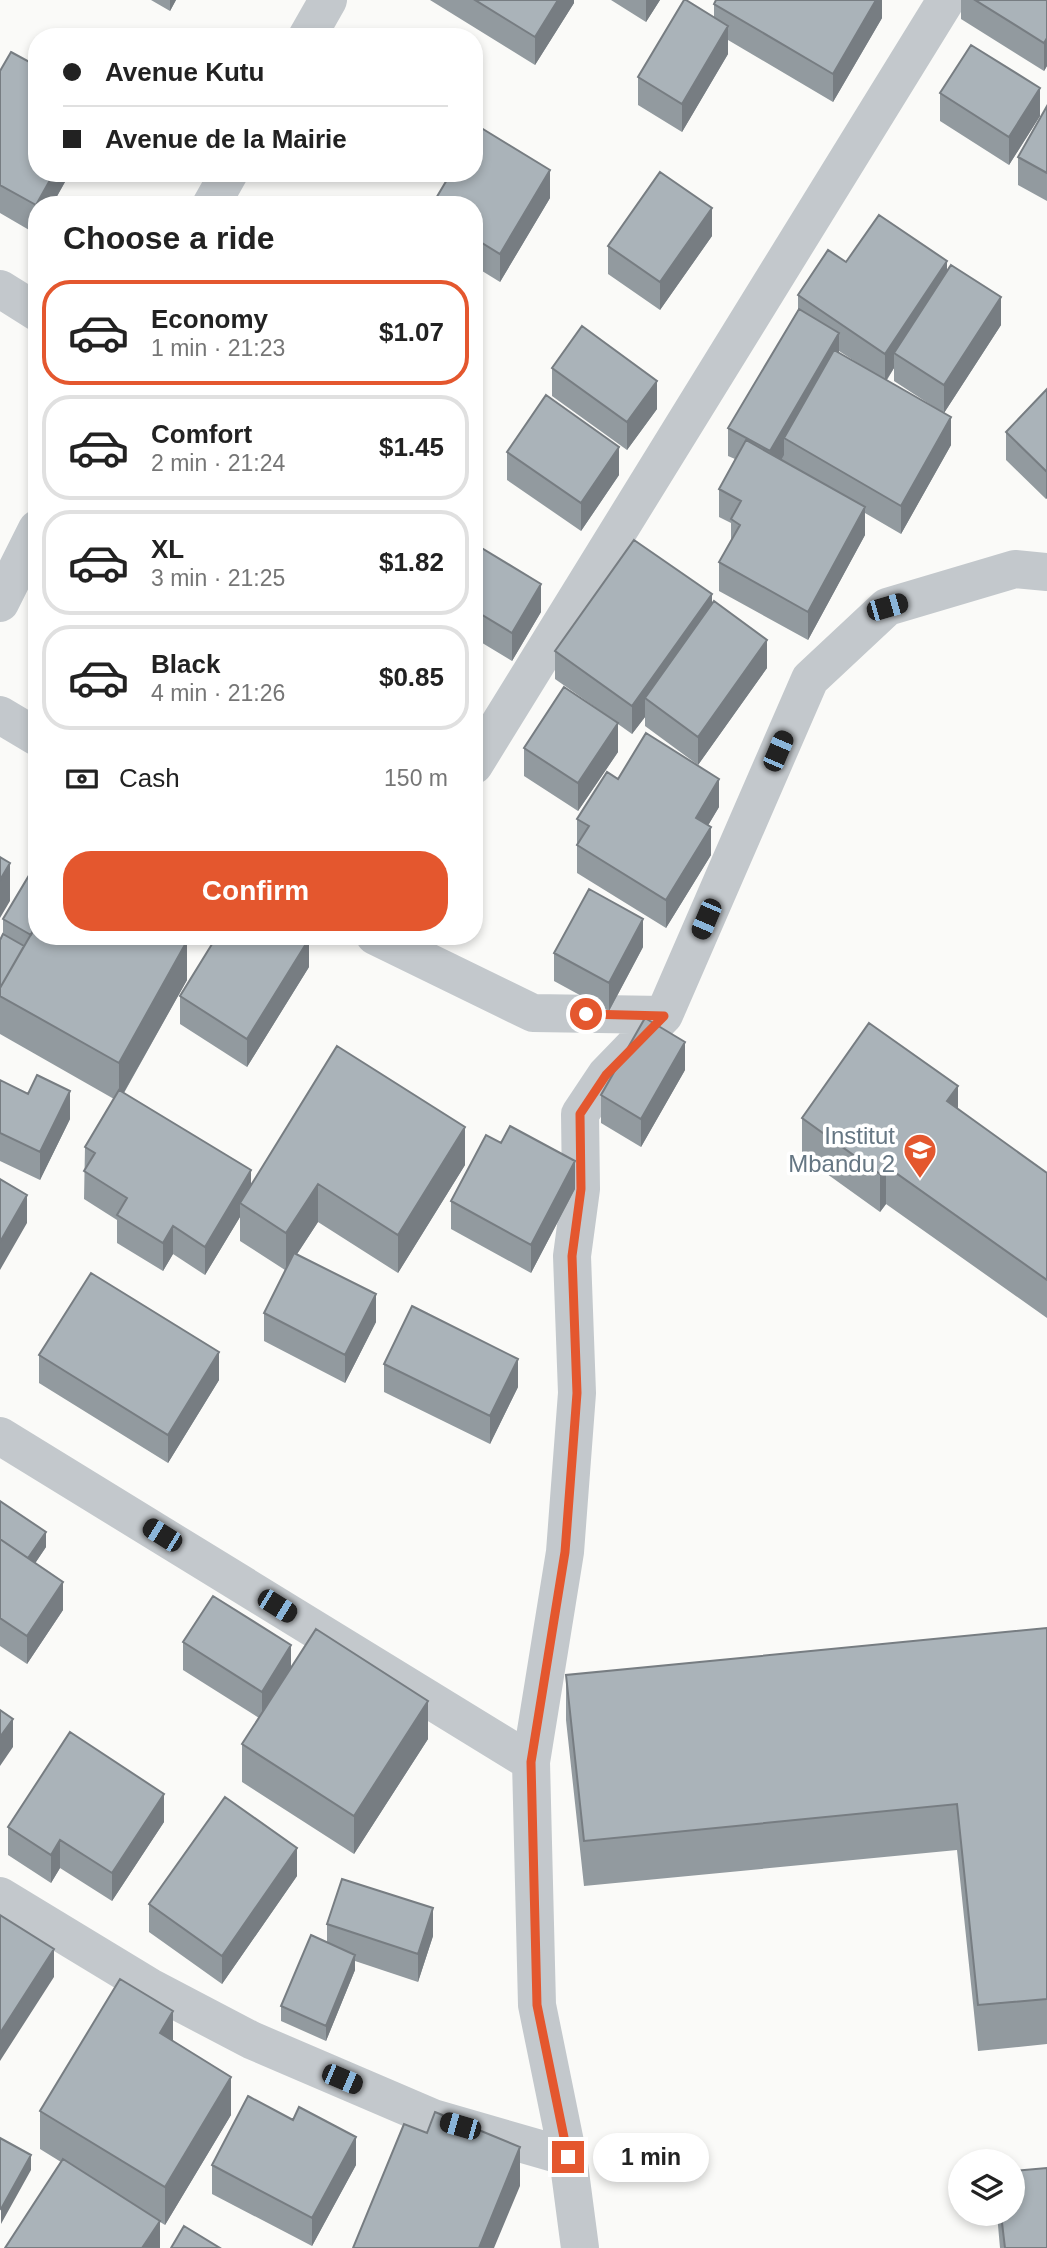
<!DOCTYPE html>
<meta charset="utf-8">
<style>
:root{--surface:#fff;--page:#f2f2f2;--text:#222;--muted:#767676;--line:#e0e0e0;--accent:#e4572e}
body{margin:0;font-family:Arial,sans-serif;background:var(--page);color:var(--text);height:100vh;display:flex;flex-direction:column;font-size:26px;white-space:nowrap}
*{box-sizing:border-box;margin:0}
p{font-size:23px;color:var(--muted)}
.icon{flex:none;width:38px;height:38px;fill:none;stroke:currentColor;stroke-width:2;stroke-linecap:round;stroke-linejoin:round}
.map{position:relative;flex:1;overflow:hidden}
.panel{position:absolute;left:28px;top:196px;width:455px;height:749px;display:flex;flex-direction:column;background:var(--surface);border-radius:28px;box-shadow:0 4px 10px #0003}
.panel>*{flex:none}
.hud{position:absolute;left:28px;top:28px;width:455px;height:154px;border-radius:28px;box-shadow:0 4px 10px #0003;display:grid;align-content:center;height:154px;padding:0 35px;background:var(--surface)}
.tools{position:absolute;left:948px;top:2149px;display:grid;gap:14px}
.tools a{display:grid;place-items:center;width:77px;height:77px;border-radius:50%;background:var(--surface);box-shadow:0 4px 10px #0003;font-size:35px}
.end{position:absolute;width:32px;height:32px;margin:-16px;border:9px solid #e4572e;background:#fff;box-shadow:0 0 0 4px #fff}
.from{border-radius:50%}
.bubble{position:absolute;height:49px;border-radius:24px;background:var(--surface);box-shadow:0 4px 10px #0003;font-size:23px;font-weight:600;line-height:49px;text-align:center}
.car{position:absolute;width:21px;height:42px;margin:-21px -10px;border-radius:9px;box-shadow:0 0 5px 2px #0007;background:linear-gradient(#222 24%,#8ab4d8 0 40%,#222 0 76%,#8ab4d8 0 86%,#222 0)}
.hud b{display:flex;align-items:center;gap:24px;height:66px;font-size:26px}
.hud b+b{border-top:2px solid var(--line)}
.hud i{width:18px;height:18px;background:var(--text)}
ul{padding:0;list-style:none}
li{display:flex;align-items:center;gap:21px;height:105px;margin:0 14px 10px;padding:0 21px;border:4px solid var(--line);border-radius:28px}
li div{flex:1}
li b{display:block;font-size:26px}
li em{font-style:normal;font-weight:600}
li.current{border-color:var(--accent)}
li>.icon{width:63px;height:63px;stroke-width:1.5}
h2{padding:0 35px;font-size:32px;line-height:84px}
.pay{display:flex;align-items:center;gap:18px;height:77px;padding:0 35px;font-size:26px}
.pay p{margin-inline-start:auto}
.button{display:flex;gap:14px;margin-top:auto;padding:14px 35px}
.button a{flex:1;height:80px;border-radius:28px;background:var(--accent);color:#fff;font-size:28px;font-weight:600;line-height:80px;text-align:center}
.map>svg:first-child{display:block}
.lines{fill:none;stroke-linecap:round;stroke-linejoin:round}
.minor{stroke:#c3c8cc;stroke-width:38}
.wall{fill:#929a9f;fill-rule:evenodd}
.shaded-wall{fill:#777d82}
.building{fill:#aab3b9;stroke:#777d82;stroke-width:2}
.route{stroke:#e4572e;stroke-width:9}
.labels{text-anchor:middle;stroke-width:7;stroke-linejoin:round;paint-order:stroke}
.poi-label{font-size:24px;fill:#657683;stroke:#fff;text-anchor:end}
</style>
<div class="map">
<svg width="1047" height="2248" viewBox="0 0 1047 2248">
<rect width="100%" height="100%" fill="#fafaf8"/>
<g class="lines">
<path class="minor" d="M307 37 328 0
M211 205 229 173
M0 289 37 312
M0 603 37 529
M0 715 37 737
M474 765 946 0
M375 936 533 1013 664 1015
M0 1436 531 1762
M0 1896 150 1987 251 2040 433 2118 568 2157
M580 2248 568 2157 537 2005 531 1762 565 1552 577 1393 572 1256 581 1189 580 1114 606 1075 664 1015 810 679 887 607 1015 569 1047 572"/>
</g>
<path class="wall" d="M151 0H176L170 11Z
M430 0H574V3L535 65Z
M611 0H660L646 22Z
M882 0V18L833 102 728 40V54L682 132 638 105V77L714 17V4Z
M961 0H1047V66L1044 71 961 19Z
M0 71 37 173H70L36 234 0 213Z
M940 93 1040 116 1009 165 940 121Z
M1047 106V201L1018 185V157Z
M550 198 500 282 474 266V205Z
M712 236 660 310 608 274V246Z
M846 262 947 272 1001 325 944 413 951 445 901 534 865 513V535L808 640 719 591V562L731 542V523L719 517V489L735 459 728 456V428L798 310V295ZM839 351 859 364 839 353ZM894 368V381L937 409 887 380Z
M552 368 657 409 627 450 552 396Z
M1047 389V498L1046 499 1006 460V432Z
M507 452 619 475 581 531 507 480Z
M474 545 541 612 512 661 474 638Z
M712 604 767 668 698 765 645 726V717L632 734 618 724V752L578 811 524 776V748L612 719 555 679V651Z
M618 779 719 807 708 825 711 855 666 928 577 873V819Z
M3 919 37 936 187 980 124 1093 251 1185 465 1165 398 1273 318 1222 297 1254 376 1322 345 1383 264 1341V1313L285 1270 240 1241V1217L205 1275 173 1254 163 1271 117 1243V1220L84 1199 85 1147 114 1099 0 1034V940L3 935Z
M643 947 609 1011 554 981V953Z
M309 967 247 1067 180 1024V996Z
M685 1070 641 1147 601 1123V1095Z
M0 1080 70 1119 40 1180 0 1161Z
M958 1109 1047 1173V1318L886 1204 880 1212 802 1156V1118Z
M575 1189 531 1273 451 1229V1201Z
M39 1355 219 1380 168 1463 39 1383Z
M384 1364 518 1387 490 1444 384 1392Z
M0 1501 46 1547 35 1563 63 1610 27 1664 0 1646Z
M1047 1628V2044L978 2051 957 1850 584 1886 566 1720V1675Z
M183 1642 291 1667 428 1739 354 1854 242 1782V1744L259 1718 183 1670Z
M164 1822 112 1901 60 1868 51 1883 8 1855V1827Z
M297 1876 222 1984 149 1932V1904Z
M327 1924 433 1936 418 1982 355 1961V1970L326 2041 281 2021V2006L327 1942Z
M173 2042 231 2115 165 2225 157 2220 160 2248 61 2162 40 2149V2111Z
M212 2165H356L312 2246 212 2194Z
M997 2214H1013L1047 2248H1000Z"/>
<path class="shaded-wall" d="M170 0H176L170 11Z
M558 0H574V3L535 65V37Z
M646 0H660L646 22Z
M876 0H882V18L833 102V74Z
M728 26V54L682 132V104Z
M1047 38V66L1044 71V43Z
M1040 88V116L1009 165V137Z
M550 170V198L500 282V254Z
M54 173H70L52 205H37L36 234V205Z
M712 208V236L660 310V282Z
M947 261V289L894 353V368L885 382V354Z
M1001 297V325L944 413V385Z
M839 333V361L784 438V455L770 479V451Z
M657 381V409L627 450V422Z
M951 417V445L901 534V506Z
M619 447V475L581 531V503Z
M1047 470V498L1046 499V471Z
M865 507V535L808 640V612Z
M541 584V612L512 661V633Z
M712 594V622L645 698V717L632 734V706Z
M767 640V668L698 765V737Z
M618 723V752L578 811V783Z
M719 779V807L696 846V818Z
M711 827V855L666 928V900Z
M10 863V901L0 918V880Z
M643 919V947L609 1011V983Z
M309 939V967L247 1067V1039Z
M187 941V980L119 1101V1063Z
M685 1042V1070L641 1147V1119Z
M958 1086V1124L947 1101Z
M70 1091V1119L40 1180V1152Z
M465 1127V1165L398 1273V1235Z
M575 1161V1189L531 1273V1245Z
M886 1166V1204L880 1212V1174Z
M251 1170V1198L240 1203V1217L205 1275V1247Z
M318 1184V1222L286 1271V1233Z
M27 1195V1223L0 1270V1242Z
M173 1226V1254L163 1271V1243Z
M376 1294V1322L345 1383V1355Z
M219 1352V1380L168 1463V1435Z
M518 1359V1387L490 1444V1416Z
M46 1532V1547L24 1580V1565Z
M63 1582V1610L27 1664V1636Z
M291 1645V1673L262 1720V1692Z
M428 1701V1739L354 1854V1816Z
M13 1719V1747L0 1766V1737Z
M164 1794V1822L112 1901V1873Z
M60 1840V1868L51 1883V1855Z
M297 1848V1876L222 1984V1956Z
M433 1908V1936L418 1982V1954Z
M54 1949V1977L0 2061V2033Z
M355 1955V1970L326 2041V2026Z
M173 2011V2049L160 2033Z
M231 2077V2115L165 2225V2187Z
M356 2137V2165L312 2246V2218Z
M520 2147V2186L494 2248H479Z
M31 2155V2170L1 2224V2209Z
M160 2221V2248H142Z"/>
<path class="building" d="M475 0H558L535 37Z
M684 0H686L728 26 682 104 638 77Z
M716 0H876L833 74 714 4Z
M975 0H1047V38L1044 43Z
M971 45 1040 88 1009 137 940 93Z
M11 52 37 66V173H54L36 205 0 185V71Z
M1047 106V173L1018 157Z
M478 126 550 170 500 254 474 238V205H432L451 173H474V133Z
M660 172 712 208 660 282 608 246Z
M879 215 947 261 885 354 798 295 828 250 846 262Z
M951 265 1001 297 944 385 894 353Z
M799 309 839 333 770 451 728 428Z
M582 326 657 381 627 422 552 368Z
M834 350 951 417 901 506 784 438Z
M1047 389V470L1046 471 1006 432Z
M546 395 619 447 581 503 507 452Z
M746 440 865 507 808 612 719 562 740 525 731 519 741 501 719 489Z
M634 540 712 594 632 706 555 651Z
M475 544 541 584 512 633 474 610V545Z
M714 601 767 640 698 737 645 698Z
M564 687 618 723 578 783 524 748Z
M646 733 719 779 696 818 711 827 666 900 577 845 589 826 577 819 607 772 618 779Z
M0 857 10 863 0 880Z
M37 862V924L31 935 3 919Z
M589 889 643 919 609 983 554 953Z
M37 924V936H178L187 941 119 1063 0 996V988Z
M3 934 24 946 0 988V940Z
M217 936H304L309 939 247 1039 180 996Z
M645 1018 685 1042 641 1119 601 1095Z
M869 1023 958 1086 947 1101 1047 1173V1280L886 1166 880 1174 802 1118Z
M337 1046 465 1127 398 1235 318 1184 286 1233 240 1203Z
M37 1075 70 1091 40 1152 0 1133V1080L28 1094Z
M119 1090 251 1170 205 1247 173 1226 163 1243 117 1215 127 1198 84 1171 95 1153 85 1147Z
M510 1126 575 1161 531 1245 451 1201 486 1135 501 1143Z
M0 1179 27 1195 0 1242Z
M294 1253 376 1294 345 1355 264 1313Z
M91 1273 219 1352 168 1435 39 1355Z
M412 1306 518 1359 490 1416 384 1364Z
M0 1501 46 1532 28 1558 0 1539Z
M0 1539 63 1582 27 1636 0 1618Z
M213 1596 291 1645 262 1692 183 1642Z
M1047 1628V1999L978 2005 957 1804 584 1841 566 1675Z
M316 1629 428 1701 354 1816 242 1744Z
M0 1710 13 1719 0 1737Z
M70 1732 164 1794 112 1873 60 1840 51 1855 8 1827Z
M225 1797 297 1848 222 1956 149 1904Z
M342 1879 433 1908 418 1954 327 1924Z
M0 1915 54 1949 0 2033Z
M311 1935 355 1955 326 2026 281 2006Z
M120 1979 173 2011 160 2033 231 2077 165 2187 40 2111Z
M248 2096 293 2120 299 2107 356 2137 312 2218 212 2165Z
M435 2112 520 2147 479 2248H353L404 2124 427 2133Z
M0 2138 31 2155 1 2209 0 2208Z
M63 2159 160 2221 142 2248H5Z
M1047 2168V2248H1005L1001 2214H1013V2171Z
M184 2226 220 2248H171Z"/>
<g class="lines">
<path class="route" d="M568 2157 537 2005 531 1762 565 1552 575 1420 577 1393 572 1256 581 1189 580 1114 606 1075 664 1016 586 1014"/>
</g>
<defs>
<symbol id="school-pin" viewBox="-11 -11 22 30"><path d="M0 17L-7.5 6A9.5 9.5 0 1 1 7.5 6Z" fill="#e4572e" stroke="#fff"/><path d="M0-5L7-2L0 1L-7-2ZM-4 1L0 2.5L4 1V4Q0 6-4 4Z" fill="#fff"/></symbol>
</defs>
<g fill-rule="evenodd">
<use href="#school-pin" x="901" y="1131" width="38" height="52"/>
</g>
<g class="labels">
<g class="poi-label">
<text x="895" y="1144">Institut<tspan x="895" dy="28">Mbandu 2</tspan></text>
</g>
</g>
</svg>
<div class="tools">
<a><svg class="icon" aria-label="layers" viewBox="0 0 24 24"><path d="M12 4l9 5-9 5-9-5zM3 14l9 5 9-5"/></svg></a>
</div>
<i class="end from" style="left:586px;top:1014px"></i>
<i class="end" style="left:568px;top:2157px"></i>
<div class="bubble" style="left:593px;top:2133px;width:116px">1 min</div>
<i class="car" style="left:887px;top:607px;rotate:74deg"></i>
<i class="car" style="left:778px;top:751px;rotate:23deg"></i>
<i class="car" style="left:706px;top:919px;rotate:203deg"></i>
<i class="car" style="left:162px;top:1535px;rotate:302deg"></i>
<i class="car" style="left:277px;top:1606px;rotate:122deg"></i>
<i class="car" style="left:342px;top:2079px;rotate:113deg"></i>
<i class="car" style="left:460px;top:2126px;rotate:286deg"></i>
<div class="hud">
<b><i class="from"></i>Avenue Kutu</b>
<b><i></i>Avenue de la Mairie</b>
</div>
<section class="panel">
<h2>Choose a ride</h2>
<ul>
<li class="current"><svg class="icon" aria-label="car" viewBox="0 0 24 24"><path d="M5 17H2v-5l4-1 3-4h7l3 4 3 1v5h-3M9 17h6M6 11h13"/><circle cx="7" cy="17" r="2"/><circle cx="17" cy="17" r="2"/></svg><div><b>Economy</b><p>1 min · 21:23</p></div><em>$1.07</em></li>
<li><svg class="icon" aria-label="car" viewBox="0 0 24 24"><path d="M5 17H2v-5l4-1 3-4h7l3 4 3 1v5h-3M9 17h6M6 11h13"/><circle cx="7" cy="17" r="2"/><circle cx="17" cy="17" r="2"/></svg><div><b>Comfort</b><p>2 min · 21:24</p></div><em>$1.45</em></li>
<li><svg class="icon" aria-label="car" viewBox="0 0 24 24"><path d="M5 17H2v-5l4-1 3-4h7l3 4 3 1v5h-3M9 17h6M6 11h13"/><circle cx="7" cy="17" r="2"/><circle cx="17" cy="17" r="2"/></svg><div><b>XL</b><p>3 min · 21:25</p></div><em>$1.82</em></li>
<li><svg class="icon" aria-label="car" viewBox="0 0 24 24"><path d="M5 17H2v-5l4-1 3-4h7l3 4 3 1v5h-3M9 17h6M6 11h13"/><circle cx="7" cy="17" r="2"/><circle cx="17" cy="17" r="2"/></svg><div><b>Black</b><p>4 min · 21:26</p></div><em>$0.85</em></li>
</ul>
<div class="pay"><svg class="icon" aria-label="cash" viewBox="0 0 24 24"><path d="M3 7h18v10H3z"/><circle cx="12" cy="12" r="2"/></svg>Cash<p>150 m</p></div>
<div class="button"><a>Confirm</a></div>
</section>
</div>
